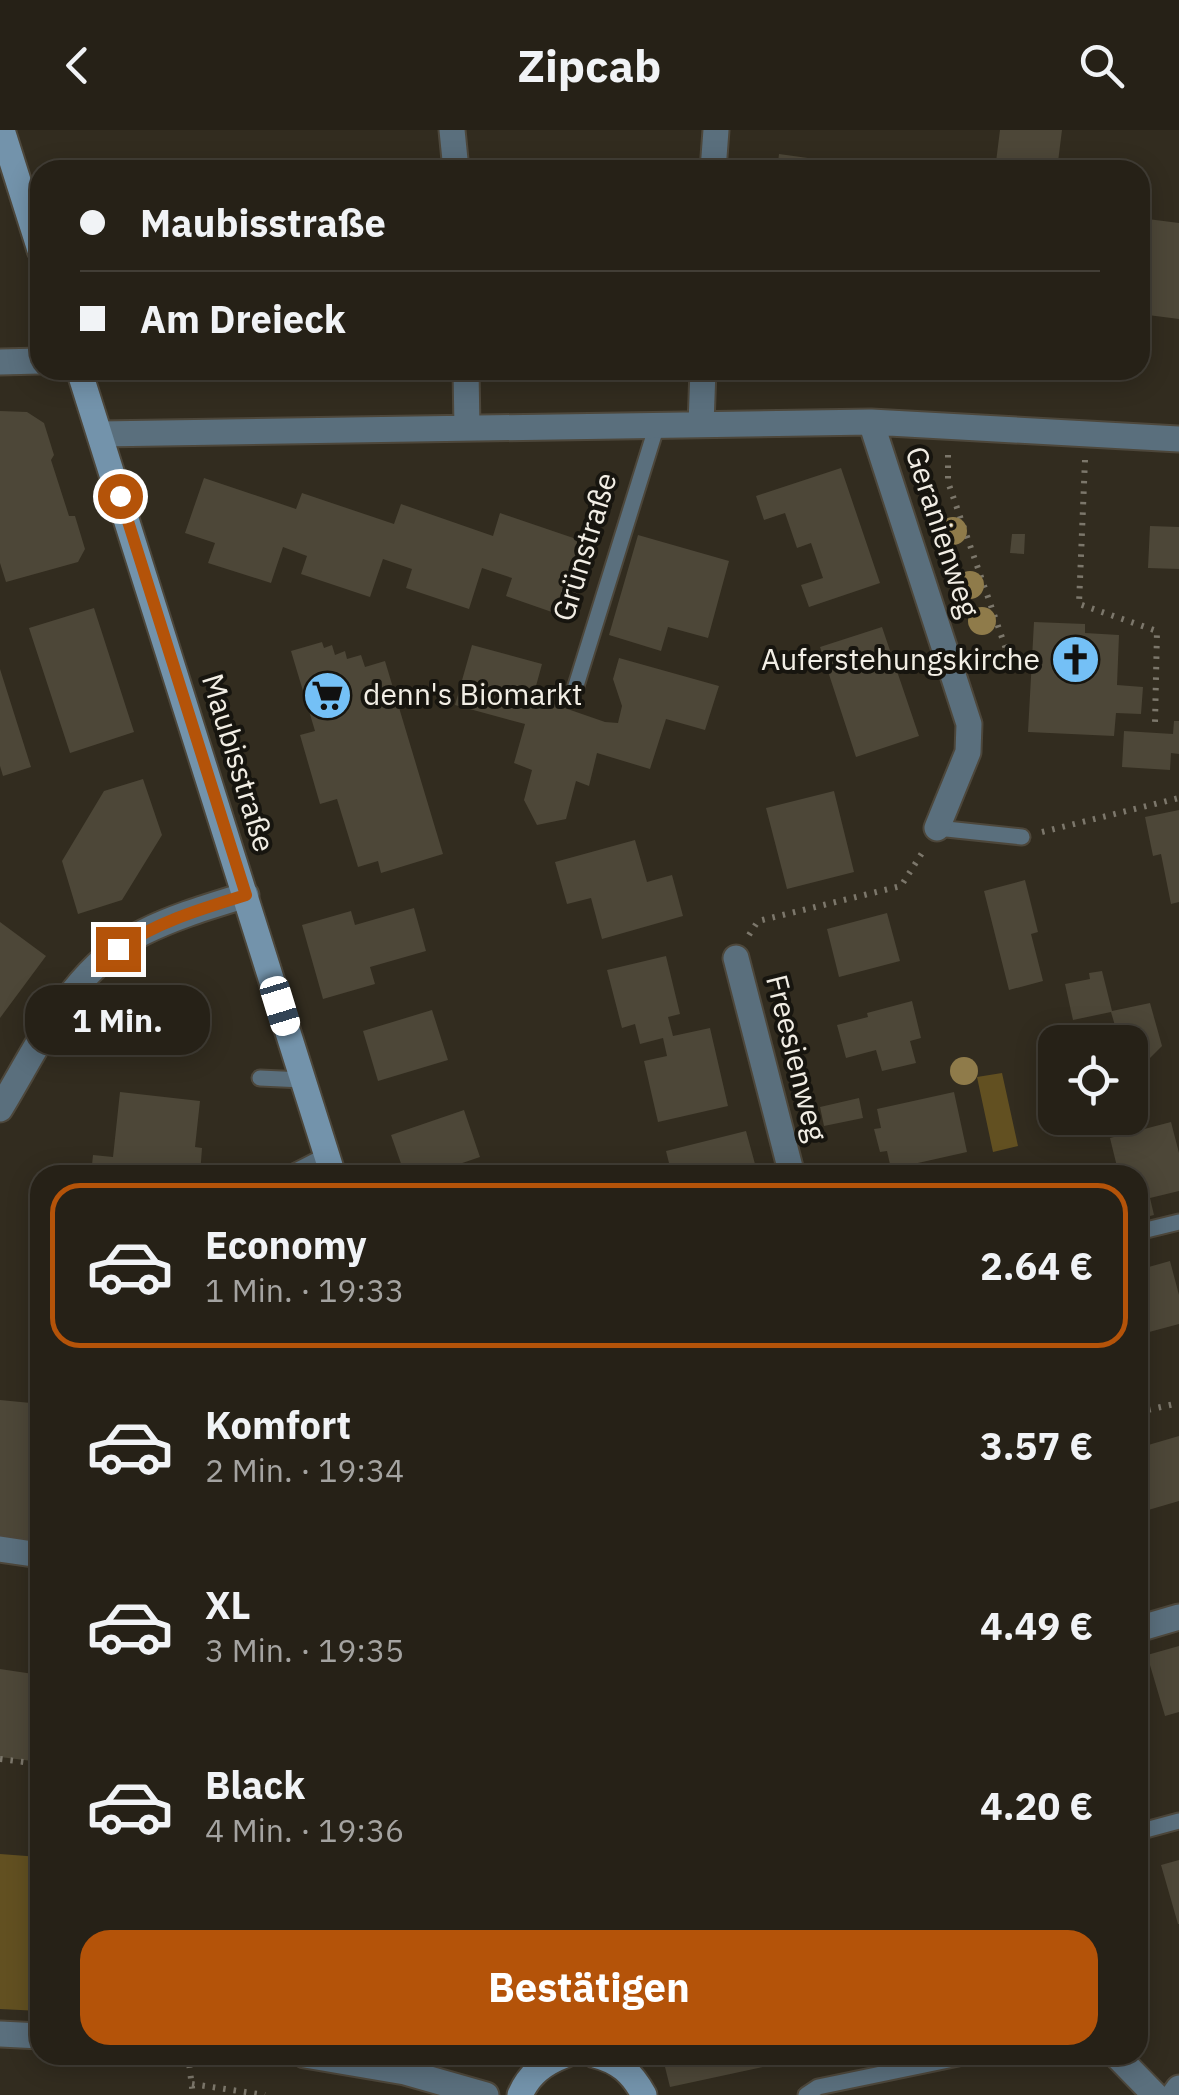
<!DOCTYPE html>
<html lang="de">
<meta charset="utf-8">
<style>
:root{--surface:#262117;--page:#2e2920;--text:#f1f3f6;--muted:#a4a3a1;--line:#423e36;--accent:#b45309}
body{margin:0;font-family:"IBM Plex Sans",sans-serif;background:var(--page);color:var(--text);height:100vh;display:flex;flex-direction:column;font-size:38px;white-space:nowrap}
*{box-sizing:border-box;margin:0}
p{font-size:32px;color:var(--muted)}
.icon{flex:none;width:55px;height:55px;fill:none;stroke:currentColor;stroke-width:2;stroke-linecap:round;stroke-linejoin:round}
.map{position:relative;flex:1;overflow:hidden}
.side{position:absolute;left:30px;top:1035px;width:1118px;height:900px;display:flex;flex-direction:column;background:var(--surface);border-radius:30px;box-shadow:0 5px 25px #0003,0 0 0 2px var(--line)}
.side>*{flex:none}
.banner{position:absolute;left:30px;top:30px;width:1120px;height:220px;border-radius:30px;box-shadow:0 5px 25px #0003,0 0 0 2px var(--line);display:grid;align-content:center;height:220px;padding:0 50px;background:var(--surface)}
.buttons{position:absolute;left:1038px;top:895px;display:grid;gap:20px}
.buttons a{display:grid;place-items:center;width:110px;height:110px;border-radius:20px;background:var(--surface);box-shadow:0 5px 25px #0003,0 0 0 2px var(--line);font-size:50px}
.end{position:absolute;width:45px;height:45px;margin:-22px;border:12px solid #b45309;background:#fff;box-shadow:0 0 0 5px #fff}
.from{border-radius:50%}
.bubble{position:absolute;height:70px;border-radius:30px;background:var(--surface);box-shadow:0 5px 25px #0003,0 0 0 2px var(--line);font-size:32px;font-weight:700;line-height:70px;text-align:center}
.car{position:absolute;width:30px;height:60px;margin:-30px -15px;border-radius:12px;box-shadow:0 0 8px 2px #0007;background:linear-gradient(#fff 24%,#345 0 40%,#fff 0 76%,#345 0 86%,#fff 0)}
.banner b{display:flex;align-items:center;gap:35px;height:95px;font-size:38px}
.banner b+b{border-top:2px solid var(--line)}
.banner i{width:25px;height:25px;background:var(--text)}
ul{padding:18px 0 0;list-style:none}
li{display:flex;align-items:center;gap:30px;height:165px;margin:0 20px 15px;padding:0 30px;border:5px solid transparent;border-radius:30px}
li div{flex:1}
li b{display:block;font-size:38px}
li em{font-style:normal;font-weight:700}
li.active{border-color:var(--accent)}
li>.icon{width:90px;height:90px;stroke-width:1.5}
.primary-button{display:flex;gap:20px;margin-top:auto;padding:20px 50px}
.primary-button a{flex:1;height:115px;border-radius:30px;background:var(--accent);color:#fff;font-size:40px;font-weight:700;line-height:115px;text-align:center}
header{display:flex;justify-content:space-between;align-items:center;height:130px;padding:0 50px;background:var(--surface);font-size:45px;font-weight:700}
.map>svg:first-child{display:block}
.green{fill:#625021}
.building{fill:#4d4738}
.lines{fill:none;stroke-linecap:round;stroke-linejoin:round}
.lane-casing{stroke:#4d473b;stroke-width:19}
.street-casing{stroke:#4d473b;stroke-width:29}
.secondary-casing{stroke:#4d473b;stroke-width:29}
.path{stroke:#7c776b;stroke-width:6;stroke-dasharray:2.5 8;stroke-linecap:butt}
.lane{stroke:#5a6f7d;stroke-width:15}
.street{stroke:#5a6f7d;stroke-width:25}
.secondary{stroke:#7393ab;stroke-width:25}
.tree{fill:#8f7b4a}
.route{stroke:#b45309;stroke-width:12}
.labels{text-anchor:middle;stroke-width:8;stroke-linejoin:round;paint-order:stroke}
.street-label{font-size:30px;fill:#f2eee5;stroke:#17150f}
.poi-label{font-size:30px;fill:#f2eee5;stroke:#17150f;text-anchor:end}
</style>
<header><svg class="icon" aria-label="back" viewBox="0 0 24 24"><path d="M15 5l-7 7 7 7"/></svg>Zipcab<svg class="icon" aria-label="search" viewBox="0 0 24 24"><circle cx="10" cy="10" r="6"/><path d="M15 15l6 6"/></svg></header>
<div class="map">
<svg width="1179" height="1965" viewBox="0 0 1179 1965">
<rect width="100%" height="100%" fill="#322c1f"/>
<path class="green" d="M1002 943 1018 1016 993 1022 977 947Z
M0 1724 40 1727V1881L0 1879Z"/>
<path class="building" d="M1000 0H1062L1057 40H995Z
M779 24 880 38 879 40H777Z
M1140 88 1179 93V189L1140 184Z
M517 240H569L568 250 517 248Z
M0 281 27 282 44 293 54 325 51 330 69 386H75L85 419 78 432 6 452 0 433Z
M841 338 880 453 809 477 801 455 823 448 811 413 797 418 785 383 764 390 756 366Z
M204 348 296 379 302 363 394 394 401 374 493 406 500 383 594 415 569 488 506 466 512 448 482 438 469 479 406 458 412 439 383 429 370 467 301 444 307 426 283 417 271 453 208 433 215 413 185 403Z
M1150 396 1179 397V439L1148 438Z
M1012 404H1025L1024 424 1010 423Z
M638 405 729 431 708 508 668 497 661 521 609 505Z
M94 478 134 602 70 623 29 498Z
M1034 492 1085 494V503L1119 505 1117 555 1143 557 1141 584 1116 583 1114 606 1028 602Z
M882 497 919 606 856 627 820 517Z
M322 512 324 518 332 515 335 525 345 521 347 529 361 525 365 537 385 531 443 724 381 743 378 731 358 737 337 669 320 674 300 605 315 601 291 521Z
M472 515 542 534 533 567 605 592 618 593 622 576 613 549 619 528 719 556 705 600 666 589 650 639 597 623 589 656 576 651 566 689 537 695 524 670 532 640 514 633 525 594 455 575Z
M0 539 31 637 3 646 0 636Z
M1174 591H1179V624L1171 623 1170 640 1122 637 1124 601 1173 604Z
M143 649 162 705 122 770 78 784 62 731 104 661Z
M834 661 854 742 787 759 766 678Z
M1179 680V772L1171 774 1161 724 1153 726 1145 687Z
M635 710 647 752 672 745 683 786 602 809 591 768 567 774 555 732Z
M1025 750 1038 802 1031 804 1043 851 1009 860 984 761Z
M414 778 426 821 370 837 375 854 323 869 302 795 351 781 355 795Z
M887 783 900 831 839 847 827 799Z
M0 792 46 826 0 888Z
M666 826 680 884 668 887 673 906 710 898 728 976 658 992 644 931 667 926 663 908 640 914 635 894 622 898 607 840Z
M1102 841 1112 881 1150 873 1162 916 1140 938 1148 968 1130 972V912H1066L1116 899 1111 882 1073 890 1065 854 1090 849 1089 843Z
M110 863 139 866 137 890 108 887Z
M912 871 921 908 910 911 916 933 882 941 876 920 846 928 837 895 868 887 867 883Z
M432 880 448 930 378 951 363 901Z
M120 962 200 971 195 1017 202 1018 200 1045H91L93 1025 113 1027Z
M954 962 967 1022 891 1039 887 1021 880 1022 874 999 881 998 877 979Z
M859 968 863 988 824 996 820 977Z
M464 980 480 1027 427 1045H405L391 1005Z
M1171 992 1179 1023V1061L1150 1068 1154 1085 1138 1089V1045H1119L1110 1008Z
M746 1001 758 1045H672L666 1021Z
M1170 1131 1179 1165V1194L1138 1205V1140Z
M0 1270 31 1273 29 1285 40 1286V1419L0 1413Z
M1179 1306V1371L1138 1383V1318Z
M1179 1516V1582L1165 1586 1147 1525Z
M0 1539 40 1545V1632L0 1627Z
M1179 1730V1794H1178L1161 1735Z
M662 1925H810V1927L670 1957Z"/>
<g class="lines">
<defs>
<path id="lane" d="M575 559 657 295
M937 698 1022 707
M260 948 303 950
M288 1045 327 1025
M1138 1102 1179 1092
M1138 1702 1179 1691
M806 1965 818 1957 973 1925"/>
<path id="street" d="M452 0 456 40
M713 40 716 0
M0 232 40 231
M466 240 467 298
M871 292 969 594 968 622 937 698
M701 294 703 240
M100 304 871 292 1179 309
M736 828 792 1045
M0 979C39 915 73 836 144 802 176 786 211 776 246 765
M0 1419 40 1425
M1138 1499 1179 1487
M0 1904 40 1906
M305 1925 405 1942 486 1965
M1116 1925 1155 1965
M1174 1965 1179 1958"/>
<path id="secondary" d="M2 0 40 120
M79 240 333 1045
M595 1925C619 1931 632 1943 644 1965
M520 1965C529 1944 544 1933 565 1925"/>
</defs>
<use href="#lane" class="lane-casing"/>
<use href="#street" class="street-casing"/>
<use href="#secondary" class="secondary-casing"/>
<path class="path" d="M948 325V352L1006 519 979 539
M1085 330 1079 474 1157 501 1155 593
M1042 702 1179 668
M749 805 758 791 901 756 922 723
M1138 1282 1179 1273
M0 1629 40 1634
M188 1925 193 1965
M94 1928 95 1925
M192 1954 265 1965"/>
<use href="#lane" class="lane"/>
<use href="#street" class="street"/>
<use href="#secondary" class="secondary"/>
</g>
<g class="tree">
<circle cx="953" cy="401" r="14"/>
<circle cx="970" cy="455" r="14"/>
<circle cx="982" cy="491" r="14"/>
<circle cx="964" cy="941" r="14"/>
</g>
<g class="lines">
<path class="route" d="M118 819C157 792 201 779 246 765L120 366"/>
</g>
<defs>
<symbol id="church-disc" viewBox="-11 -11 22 22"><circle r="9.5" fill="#74c0f6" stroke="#17150f"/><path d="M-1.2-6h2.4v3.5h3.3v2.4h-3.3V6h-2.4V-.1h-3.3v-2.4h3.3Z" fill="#111"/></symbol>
<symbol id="supermarket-disc" viewBox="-11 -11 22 22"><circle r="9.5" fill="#74c0f6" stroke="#17150f"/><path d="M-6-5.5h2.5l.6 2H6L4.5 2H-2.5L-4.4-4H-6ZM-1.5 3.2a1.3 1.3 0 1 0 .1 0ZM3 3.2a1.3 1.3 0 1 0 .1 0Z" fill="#111"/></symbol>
</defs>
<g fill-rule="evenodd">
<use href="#church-disc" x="1048" y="502" width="55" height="55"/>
<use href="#supermarket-disc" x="300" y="538" width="55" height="55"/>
</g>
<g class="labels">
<g class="street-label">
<text transform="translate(942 402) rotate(72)" y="10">Geranienweg</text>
<text transform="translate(585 417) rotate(-73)" y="10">Grünstraße</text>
<text transform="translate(238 633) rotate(73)" y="10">Maubisstraße</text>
<text transform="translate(796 928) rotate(76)" y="10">Freesienweg</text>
</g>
<g class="poi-label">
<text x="1040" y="540">Auferstehungskirche</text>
<text x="363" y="575" text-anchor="start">denn's Biomarkt</text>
</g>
</g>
</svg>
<div class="buttons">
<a><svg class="icon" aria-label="locate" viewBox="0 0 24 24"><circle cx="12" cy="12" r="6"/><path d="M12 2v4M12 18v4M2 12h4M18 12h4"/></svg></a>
</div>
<i class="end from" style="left:120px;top:366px"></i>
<i class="end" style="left:118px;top:819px"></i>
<div class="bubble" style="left:25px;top:855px;width:185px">1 Min.</div>
<i class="car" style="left:280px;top:876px;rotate:163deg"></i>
<div class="banner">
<b><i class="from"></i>Maubisstraße</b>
<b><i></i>Am Dreieck</b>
</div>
<section class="side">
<ul>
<li class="active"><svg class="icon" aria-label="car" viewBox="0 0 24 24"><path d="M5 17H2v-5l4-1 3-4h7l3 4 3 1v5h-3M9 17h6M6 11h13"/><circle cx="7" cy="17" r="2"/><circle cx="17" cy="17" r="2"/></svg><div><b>Economy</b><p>1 Min. · 19:33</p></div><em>2.64 €</em></li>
<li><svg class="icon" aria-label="car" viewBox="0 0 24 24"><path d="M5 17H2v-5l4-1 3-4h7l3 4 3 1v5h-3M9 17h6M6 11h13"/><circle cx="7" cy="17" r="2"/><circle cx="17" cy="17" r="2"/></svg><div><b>Komfort</b><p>2 Min. · 19:34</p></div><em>3.57 €</em></li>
<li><svg class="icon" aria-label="car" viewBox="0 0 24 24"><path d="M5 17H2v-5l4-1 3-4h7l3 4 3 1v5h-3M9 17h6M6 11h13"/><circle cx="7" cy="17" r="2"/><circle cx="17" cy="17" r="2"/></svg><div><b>XL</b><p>3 Min. · 19:35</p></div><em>4.49 €</em></li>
<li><svg class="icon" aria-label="car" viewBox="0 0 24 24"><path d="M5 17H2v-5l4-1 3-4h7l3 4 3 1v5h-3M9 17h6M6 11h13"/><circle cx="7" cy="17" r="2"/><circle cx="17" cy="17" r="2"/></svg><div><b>Black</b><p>4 Min. · 19:36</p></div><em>4.20 €</em></li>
</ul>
<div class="primary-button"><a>Bestätigen</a></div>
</section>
</div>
